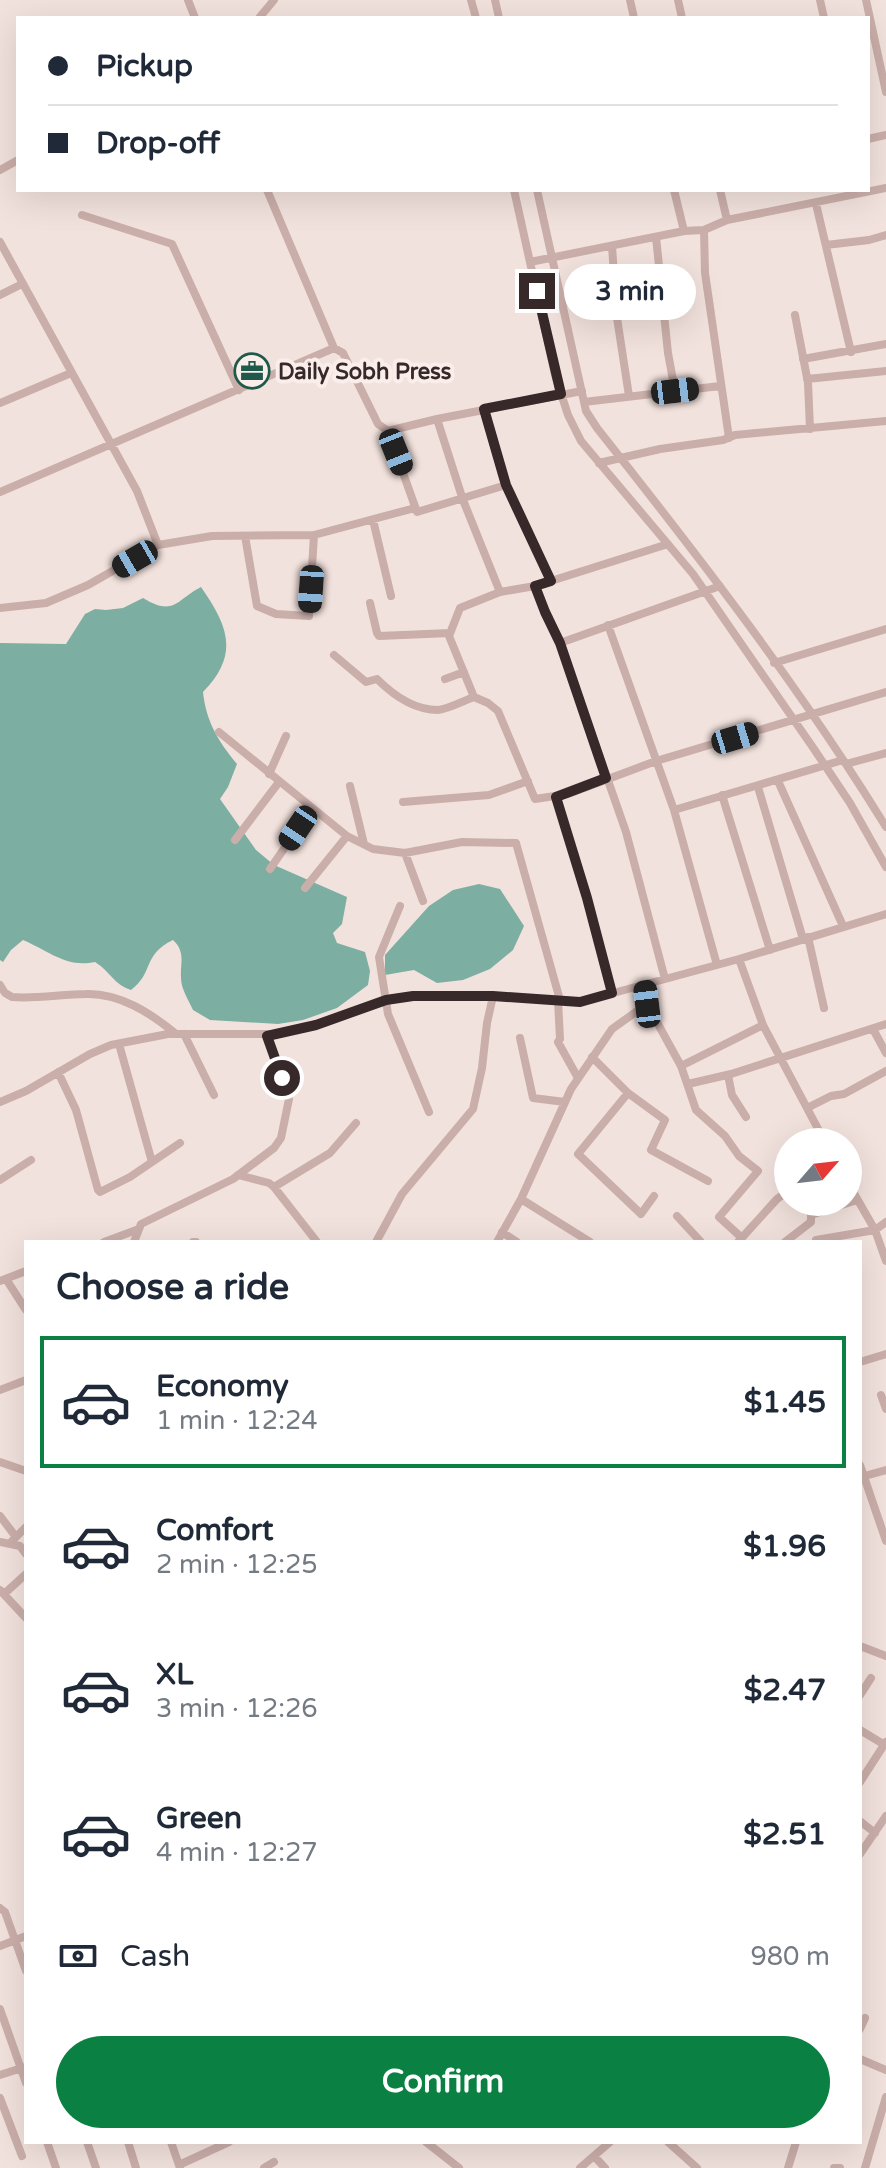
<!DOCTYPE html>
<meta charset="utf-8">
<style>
:root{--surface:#fff;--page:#f2f2f3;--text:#1f2937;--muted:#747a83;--line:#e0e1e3;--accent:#0b8043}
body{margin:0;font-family:"Varela Round",sans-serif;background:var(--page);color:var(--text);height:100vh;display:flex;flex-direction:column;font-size:30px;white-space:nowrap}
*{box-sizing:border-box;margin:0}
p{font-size:26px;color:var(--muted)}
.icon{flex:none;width:44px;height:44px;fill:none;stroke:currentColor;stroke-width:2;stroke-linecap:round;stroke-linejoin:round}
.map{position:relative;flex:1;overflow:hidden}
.side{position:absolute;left:24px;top:1240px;width:838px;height:904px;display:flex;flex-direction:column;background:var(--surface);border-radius:0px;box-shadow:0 8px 32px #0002}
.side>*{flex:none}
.hud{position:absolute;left:16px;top:16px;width:854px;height:176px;border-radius:0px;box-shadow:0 8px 32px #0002;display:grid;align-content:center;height:176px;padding:0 32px;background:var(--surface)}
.needle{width:52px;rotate:62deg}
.tools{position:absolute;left:774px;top:1128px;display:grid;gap:16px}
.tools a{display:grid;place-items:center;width:88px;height:88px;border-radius:50%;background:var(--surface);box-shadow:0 8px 32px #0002;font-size:40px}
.end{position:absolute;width:36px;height:36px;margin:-18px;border:10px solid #372929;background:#fff;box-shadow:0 0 0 4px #fff}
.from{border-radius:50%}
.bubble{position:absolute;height:56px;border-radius:28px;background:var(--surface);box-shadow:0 8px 32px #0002;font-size:26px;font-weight:700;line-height:56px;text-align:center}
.car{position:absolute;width:24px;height:48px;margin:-24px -12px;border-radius:10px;box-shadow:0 0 6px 2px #0007;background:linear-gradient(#222 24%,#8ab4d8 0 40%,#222 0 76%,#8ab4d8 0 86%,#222 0)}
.hud b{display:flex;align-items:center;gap:28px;height:76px;font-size:30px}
.hud b+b{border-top:2px solid var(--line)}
.hud i{width:20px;height:20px;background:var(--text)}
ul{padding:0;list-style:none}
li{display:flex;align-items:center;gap:24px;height:132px;margin:0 16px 12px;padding:0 16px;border:4px solid transparent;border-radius:0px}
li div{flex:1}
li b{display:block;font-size:30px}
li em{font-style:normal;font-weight:700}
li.selected{border-color:var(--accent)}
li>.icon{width:72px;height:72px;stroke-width:1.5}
h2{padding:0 32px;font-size:36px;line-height:96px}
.pay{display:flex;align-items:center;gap:20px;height:88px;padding:0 32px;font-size:30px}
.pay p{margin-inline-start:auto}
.primary-button{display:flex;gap:16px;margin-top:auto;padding:16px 32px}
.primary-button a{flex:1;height:92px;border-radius:48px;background:var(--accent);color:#fff;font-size:32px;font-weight:700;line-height:92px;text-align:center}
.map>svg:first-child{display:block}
.water{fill:#7cafa2}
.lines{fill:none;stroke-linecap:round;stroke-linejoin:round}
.street{stroke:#caaea9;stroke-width:8}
.route{stroke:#372929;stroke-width:10}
.labels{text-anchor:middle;stroke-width:8;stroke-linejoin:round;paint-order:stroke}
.poi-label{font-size:22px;font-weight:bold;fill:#372929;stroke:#faeeea;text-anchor:start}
</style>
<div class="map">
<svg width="886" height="2168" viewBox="0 0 886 2168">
<rect width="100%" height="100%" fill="#f2e2dd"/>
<path class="water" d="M201 587C228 626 240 654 203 692 206 721 218 741 237 764L228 787 220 799 256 850 274 865 347 897 342 924 333 933 337 943 365 952 370 971 368 985 337 1008 303 1020 278 1024 210 1020 193 1010C189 1001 181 989 181 978 180 963 186 952 173 940 142 955 154 973 131 990 113 984 111 972 95 962 66 968 49 951 23 940L11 950 3 962 0 960V643L66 644 85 614 95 609 106 610 123 608 143 598C174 617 176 600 201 587Z
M479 884 500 889 524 926 513 950 490 969 463 980 437 983 414 970 385 975V955L429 906 453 890Z"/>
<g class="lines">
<path class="street" d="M188 0 195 18
M471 0 476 18
M495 0 499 18
M630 0 634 18
M678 0 682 18
M820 0 824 18
M866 0 886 92
M259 18 274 0
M868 139 886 135
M0 170 18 160
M267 190 334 348 343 353 378 424 388 431 417 512 506 485 484 409
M514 190 555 375 568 415 581 441 693 574 814 749 850 803 886 867
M537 190 586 411 597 428C699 557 800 687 886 827
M674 190 684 231
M816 204 851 352
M82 215 172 244 239 390
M727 220 886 188
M704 230 705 273 729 438
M656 237 668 353 675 391
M0 242 137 491 158 545
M826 245 869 240 886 235
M612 246 617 318 629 396
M530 262 684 231 704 230 727 220 720 190
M0 295 22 284
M795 315 808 383 810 429
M803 359 886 344
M807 379 886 371
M584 402 720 386
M0 403 71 373
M437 419 463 500 500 592
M388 431 437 419 582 391
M599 463 660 449 723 440 735 435 886 421
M506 485 551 581
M0 492 334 348
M373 520 391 596
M245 536 257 606 276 614 309 616 314 535
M535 586 560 643 626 832 665 979
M370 603 377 633 379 636 450 633
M0 608 46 603 88 585 158 545 212 536 314 535 415 508
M608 625 674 810 717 965
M560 643 720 586
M334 655 366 682 377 679C392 694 414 710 438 710 449 709 463 701 474 697L488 703 498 711 535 799 568 794 656 761 886 692
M774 663 886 629
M445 679 464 672
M474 697 449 636 460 608 500 592 535 586 668 544
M219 732 347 836 373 849 405 853 462 842 516 843 560 1000
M846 764 886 753
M269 774 286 736
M778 781 843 926
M350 786 364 844
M758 787 803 939
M722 795 770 950
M556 797 587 898 612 993
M403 802 489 795 528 781
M674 810 843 760
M235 840 279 782
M405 853 423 901
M270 869 312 808
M305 888 347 836
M400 906 379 957 388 1014 429 1112
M808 937 824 1008
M739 959 763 1025 825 1142
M0 985 5 993 12 997C37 999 62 994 86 994 120 993 150 1013 175 1033
M645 985 647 1004 681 1066 696 1110 725 1136 739 1156 758 1171 719 1217 742 1238
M558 1000 560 1039 558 1042 578 1078
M873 1029 886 1053
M184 1034 214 1095
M520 1038 533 1098 565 1102
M119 1044 152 1162
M592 1057 628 1093 665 1120 651 1150 708 1181
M681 1066 763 1025
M58 1072 76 1110 98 1190 100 1192 130 1177 180 1143
M728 1075 732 1095 746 1117
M688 1084 731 1074 886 1024
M628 1093 578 1154 641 1214 654 1196
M0 1102 26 1091 90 1054 111 1045 168 1034H278L316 1025 386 1000 413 996H493
M807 1108 831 1096 844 1094 886 1071
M238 1175 269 1183 274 1187 317 1242
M0 1180 31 1160
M848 1183 875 1230 886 1261
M274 1187 330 1153 356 1123
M521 1199 590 1242
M677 1216 701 1242
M502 1232 517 1242
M816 1240 875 1230 886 1222
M104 1242 139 1229
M134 1242 141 1224 233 1179 274 1148 281 1138 289 1099 267 1036
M193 1242H196
M376 1242 402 1194 473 1109 482 1068 487 1023 493 996 580 1002 739 959 886 914
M497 1242 521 1199 571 1089 612 1029 647 1004
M738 1242 777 1199 788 1191
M785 1242 811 1222V1215L857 1200
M6 1279 26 1310
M0 1281 26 1271
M860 1362 886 1354
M0 1390 26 1380
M881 1395 886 1409
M0 1462 26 1471
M860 1465 886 1541
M861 1477 886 1470
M0 1516 16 1537
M12 1541 26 1527
M0 1542 20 1546 26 1554
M0 1590 26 1618
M4 1594 26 1574
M860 1646 886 1656
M860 1695 871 1678
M860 1730 885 1745
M860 1782 886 1742
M860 1821 875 1833
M860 1854 886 1816
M0 1908 5 1912 26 1971
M0 1946 26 1936
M0 2009 26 2083
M860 2029 865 2018
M860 2059 886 2070
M0 2075 25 2067
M0 2098 22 2156
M47 2142 56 2168
M87 2142 96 2168
M128 2142 136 2168
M171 2142 180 2168
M426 2142 459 2168
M668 2142 697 2168
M594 2156 605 2168
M179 2165 229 2142
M264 2168 274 2162
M580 2168 610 2142
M788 2168 796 2142
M834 2168H840
M865 2168 886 2097"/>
</g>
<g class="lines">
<path class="route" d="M282 1078 267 1036 316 1025 386 1000 413 996H493L580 1002 612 993 587 898 556 797 606 778 560 643 545 612 535 586 551 581 506 485 484 409 561 394 537 291"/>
</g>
<defs>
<symbol id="office-ring" viewBox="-11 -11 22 22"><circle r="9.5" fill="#faeeea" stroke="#1e594c" stroke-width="1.5"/><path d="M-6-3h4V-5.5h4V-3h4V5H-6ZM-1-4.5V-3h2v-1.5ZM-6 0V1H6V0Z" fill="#1e594c"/></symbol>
</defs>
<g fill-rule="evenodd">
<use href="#office-ring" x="232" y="351" width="40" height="40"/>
</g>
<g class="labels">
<g class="poi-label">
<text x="278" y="379">Daily Sobh Press</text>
</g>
</g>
</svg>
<div class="tools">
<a><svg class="needle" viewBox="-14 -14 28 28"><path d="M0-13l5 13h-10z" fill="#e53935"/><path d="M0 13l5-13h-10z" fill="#747a83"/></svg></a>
</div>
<i class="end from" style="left:282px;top:1078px"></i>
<i class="end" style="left:537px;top:291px"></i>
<div class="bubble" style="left:564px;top:264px;width:132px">3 min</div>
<i class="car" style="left:675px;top:391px;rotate:83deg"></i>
<i class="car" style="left:396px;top:452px;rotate:158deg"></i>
<i class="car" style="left:135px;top:559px;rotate:240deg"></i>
<i class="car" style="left:311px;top:589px;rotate:184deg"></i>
<i class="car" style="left:735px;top:738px;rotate:73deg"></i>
<i class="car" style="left:298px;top:828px;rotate:214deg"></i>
<i class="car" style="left:647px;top:1004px;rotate:353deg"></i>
<div class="hud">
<b><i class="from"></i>Pickup</b>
<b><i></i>Drop-off</b>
</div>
<section class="side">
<h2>Choose a ride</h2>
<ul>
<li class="selected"><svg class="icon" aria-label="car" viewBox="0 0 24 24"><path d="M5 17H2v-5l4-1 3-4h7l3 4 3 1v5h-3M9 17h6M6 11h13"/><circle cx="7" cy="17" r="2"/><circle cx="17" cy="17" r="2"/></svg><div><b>Economy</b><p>1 min · 12:24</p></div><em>$1.45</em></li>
<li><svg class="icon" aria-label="car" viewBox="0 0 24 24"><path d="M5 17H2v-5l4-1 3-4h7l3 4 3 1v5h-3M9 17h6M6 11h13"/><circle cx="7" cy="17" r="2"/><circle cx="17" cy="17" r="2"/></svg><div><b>Comfort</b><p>2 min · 12:25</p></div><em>$1.96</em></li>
<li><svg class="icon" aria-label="car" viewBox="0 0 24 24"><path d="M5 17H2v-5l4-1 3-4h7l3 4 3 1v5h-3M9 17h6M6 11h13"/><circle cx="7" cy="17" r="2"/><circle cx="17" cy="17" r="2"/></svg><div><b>XL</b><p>3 min · 12:26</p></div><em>$2.47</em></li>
<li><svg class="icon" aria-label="car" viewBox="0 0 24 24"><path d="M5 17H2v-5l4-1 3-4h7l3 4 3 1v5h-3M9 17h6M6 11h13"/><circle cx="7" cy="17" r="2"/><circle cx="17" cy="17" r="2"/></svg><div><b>Green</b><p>4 min · 12:27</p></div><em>$2.51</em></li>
</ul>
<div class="pay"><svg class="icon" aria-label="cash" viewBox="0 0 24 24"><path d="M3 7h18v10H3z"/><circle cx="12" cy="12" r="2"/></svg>Cash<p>980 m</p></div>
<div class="primary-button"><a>Confirm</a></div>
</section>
</div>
